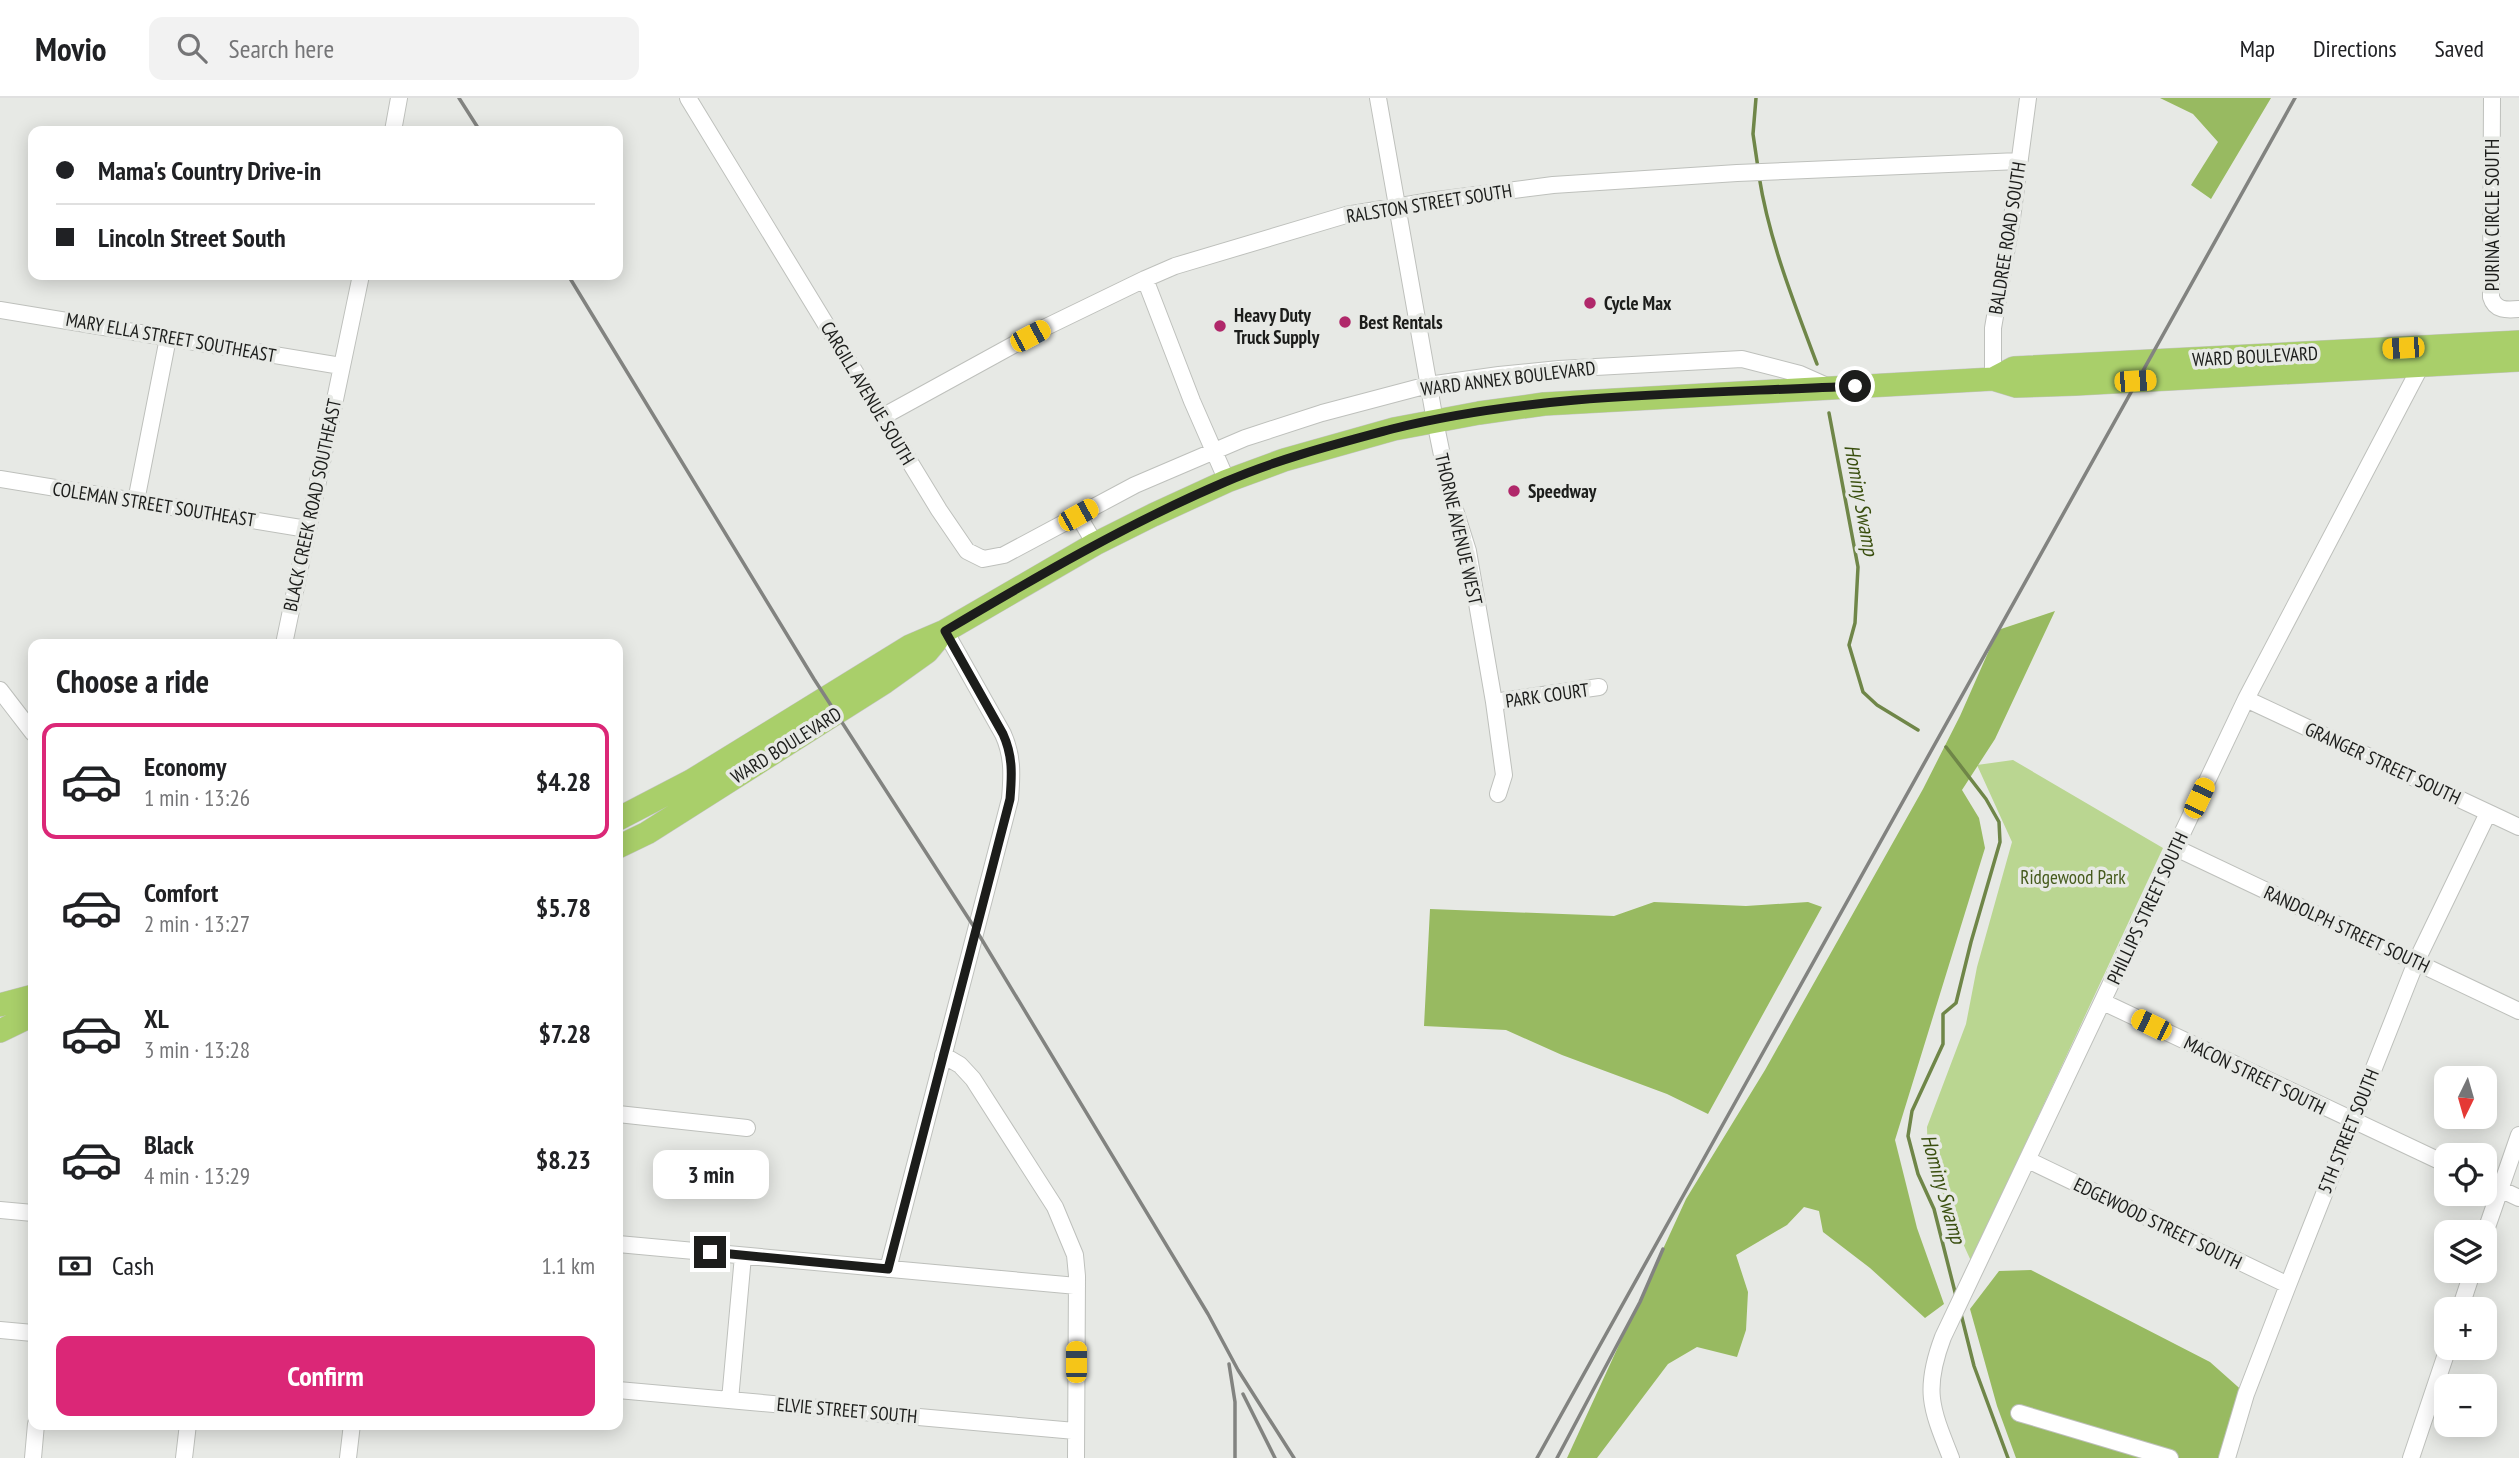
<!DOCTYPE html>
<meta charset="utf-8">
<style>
:root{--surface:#fff;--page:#f2f2f2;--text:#202124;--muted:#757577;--line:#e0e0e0;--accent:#db2777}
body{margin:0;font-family:"PT Sans Narrow",sans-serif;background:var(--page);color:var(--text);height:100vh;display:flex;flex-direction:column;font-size:26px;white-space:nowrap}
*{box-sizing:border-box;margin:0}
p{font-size:23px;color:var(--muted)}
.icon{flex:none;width:38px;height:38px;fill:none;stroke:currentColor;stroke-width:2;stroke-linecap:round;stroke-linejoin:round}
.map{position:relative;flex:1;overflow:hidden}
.sheet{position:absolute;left:28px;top:541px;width:595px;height:791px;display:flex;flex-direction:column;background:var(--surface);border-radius:14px;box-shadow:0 4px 18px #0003}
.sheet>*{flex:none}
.hud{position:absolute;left:28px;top:28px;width:595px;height:154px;border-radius:14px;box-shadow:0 4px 18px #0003;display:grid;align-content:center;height:154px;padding:0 28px;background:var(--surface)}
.needle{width:46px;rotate:185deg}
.buttons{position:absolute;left:2434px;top:968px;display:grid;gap:14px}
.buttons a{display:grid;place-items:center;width:63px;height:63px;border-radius:14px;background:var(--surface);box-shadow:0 4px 18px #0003;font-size:35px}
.end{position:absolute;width:32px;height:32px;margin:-16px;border:9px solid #1c1d1b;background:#fff;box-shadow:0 0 0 4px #fff}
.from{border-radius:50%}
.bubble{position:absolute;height:49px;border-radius:14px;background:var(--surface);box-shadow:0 4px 18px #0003;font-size:23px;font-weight:800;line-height:49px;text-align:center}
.car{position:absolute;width:21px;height:42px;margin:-21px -10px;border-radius:9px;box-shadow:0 0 5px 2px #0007;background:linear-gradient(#f5c518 24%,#345 0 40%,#f5c518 0 76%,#345 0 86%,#f5c518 0)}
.hud b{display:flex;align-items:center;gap:24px;height:66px;font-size:26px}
.hud b+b{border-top:2px solid var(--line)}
.hud i{width:18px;height:18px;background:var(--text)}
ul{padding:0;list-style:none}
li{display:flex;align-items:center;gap:21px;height:116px;margin:0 14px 10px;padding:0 14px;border:4px solid transparent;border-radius:14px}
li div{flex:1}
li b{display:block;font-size:26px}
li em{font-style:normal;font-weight:800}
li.current{border-color:var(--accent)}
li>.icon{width:63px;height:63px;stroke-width:1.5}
h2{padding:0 28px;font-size:32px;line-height:84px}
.pay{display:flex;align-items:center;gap:18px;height:77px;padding:0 28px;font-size:26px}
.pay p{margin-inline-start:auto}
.primary-button{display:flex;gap:14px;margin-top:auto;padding:14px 28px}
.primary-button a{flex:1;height:80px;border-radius:14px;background:var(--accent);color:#fff;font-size:28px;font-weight:800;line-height:80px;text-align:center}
header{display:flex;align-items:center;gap:42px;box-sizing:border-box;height:98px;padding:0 35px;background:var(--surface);border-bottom:2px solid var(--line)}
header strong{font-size:33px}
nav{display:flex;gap:38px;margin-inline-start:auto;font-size:24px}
.search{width:490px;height:63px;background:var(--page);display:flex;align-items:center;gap:18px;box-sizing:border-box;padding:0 24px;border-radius:14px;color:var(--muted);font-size:26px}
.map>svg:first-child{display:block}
.green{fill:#bad691}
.forest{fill:#98ba61}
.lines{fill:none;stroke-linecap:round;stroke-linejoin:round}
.stream{stroke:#6f8648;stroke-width:3.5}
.minor-casing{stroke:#bec0bc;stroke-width:18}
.highway-casing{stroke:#c4c4c4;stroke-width:24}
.minor{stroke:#fff;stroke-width:16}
.highway{stroke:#a9cf6a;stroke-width:23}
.rail{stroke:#828380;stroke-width:3.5}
.route{stroke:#1c1d1b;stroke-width:9}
.poi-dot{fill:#b0286a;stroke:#e7e9e5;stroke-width:2.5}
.labels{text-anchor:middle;stroke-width:7;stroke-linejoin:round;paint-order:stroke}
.street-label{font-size:19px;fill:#1c1d1b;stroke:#e7e9e5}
.poi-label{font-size:19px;font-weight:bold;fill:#1c1d1b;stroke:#e7e9e5;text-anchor:start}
.park-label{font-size:19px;fill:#455a1c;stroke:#e7e9e5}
.water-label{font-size:21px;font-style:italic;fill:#3a4f0f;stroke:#e7e9e5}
</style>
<header>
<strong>Movio</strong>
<div class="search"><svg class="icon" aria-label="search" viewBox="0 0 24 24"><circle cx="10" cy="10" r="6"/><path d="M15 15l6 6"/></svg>Search here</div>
<nav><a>Map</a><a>Directions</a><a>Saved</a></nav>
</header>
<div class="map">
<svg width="2519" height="1360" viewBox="0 0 2519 1360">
<rect width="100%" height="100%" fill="#e7e9e5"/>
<path class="green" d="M2013 662 2163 750 1971 1163 1928 1069 1927 1029 1966 926 1977 869 2012 744 1977 667Z"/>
<path class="forest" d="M2160 0H2271L2211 101 2191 87 2218 44 2193 16Z
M2055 513 1995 641 1962 692 1979 720 1985 750 1895 1042 1917 1130 1944 1206 1925 1220 1870 1170 1823 1134 1819 1113 1804 1109 1787 1127 1736 1157 1748 1194 1746 1232 1737 1259 1697 1249 1668 1266 1597 1360H1567L1686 1101 1765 972 1923 691 1960 618 1998 532Z
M1654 804 1746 808 1808 804 1822 809 1708 1016 1667 996 1562 957 1506 932 1424 928 1430 811 1614 818Z
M2031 1172 2210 1264 2246 1296 2227 1360H2016L1997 1308 1970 1211 1999 1173Z"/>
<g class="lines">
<path class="stream" d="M1756 0 1753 36 1758 70
M1759 78C1769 142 1794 205 1817 266
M1829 315 1858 469 1855 525 1849 547 1863 594 1877 607 1918 632
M1946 649 1986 701 1999 724 2000 744 1971 844 1956 905 1943 916V946L1912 1013 1908 1038 1918 1076 1934 1111 1956 1198
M1961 1216 1974 1268 2008 1360"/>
<defs>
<path id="minor" d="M688 0 939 412 967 453 983 461 1004 457 1135 387 1245 340 1322 315 1428 287 1499 277 1559 271 1742 261 1800 276 1827 288
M1378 0 1435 323 1450 396 1468 453 1494 604 1504 677 1498 696
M2492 0 2491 199C2495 213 2507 212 2519 211
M393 33 399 0
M1145 181 1192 303 1227 383
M0 212 341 268
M1993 281V230L2012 120 2028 0
M882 319 1046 229 1145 181 1175 168 1346 117 1437 102 1553 87 1737 75 2019 63
M0 381 307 431
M136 403 168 240
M1078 417 1095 446
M284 546 361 177
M0 592 33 635
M2246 601 2519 729
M1494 604 1599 589
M2176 750 2519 913
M2103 904 2446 1066
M943 957 960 967 973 981 1055 1109 1075 1157 1077 1178 1076 1360
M618 1016 747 1030
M2028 1062 2288 1187
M2485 1084 2519 1100
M0 1112 33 1115
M2485 1135 2519 1037
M618 1146 1077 1188
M888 1171 1010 701C1012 677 1013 658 1003 636L945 533
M2460 1211 2473 1172
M0 1232 33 1235
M618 1292 1075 1333
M730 1302 743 1158
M2019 1315 2170 1360
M33 1360 36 1326
M184 1360 188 1326
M348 1360 352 1326
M1951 1360C1931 1310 1923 1292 1943 1239L2246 601 2424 262
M2227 1360 2246 1296 2288 1187 2416 864 2488 715
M2411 1360 2448 1250"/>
<path id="highway" d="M1993 281 2014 270 2519 244
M618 721 691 683 910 548 945 533 1095 446 1153 417 1227 383 1284 362 1394 331 1479 315 1544 306 1993 281 2016 288 2076 286 2519 262
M618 749 647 735 885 584 927 554 937 542
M0 907 33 898
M0 933 33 917"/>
</defs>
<use href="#minor" class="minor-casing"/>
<use href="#highway" class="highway-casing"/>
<use href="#minor" class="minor"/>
<use href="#highway" class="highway"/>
<path class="rail" d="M459 0 480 33
M568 177 814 581 976 832 1208 1216 1238 1272 1294 1360
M1229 1266 1235 1304V1360
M1243 1296 1275 1360
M1537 1360 2295 0
M1557 1360 1640 1204 1663 1151"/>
</g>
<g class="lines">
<path class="route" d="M710 1154 888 1171 1010 701C1012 677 1013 658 1003 636L945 533C1036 479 1127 426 1225 384 1278 361 1336 346 1392 331 1540 294 1702 296 1855 288"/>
</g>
<g class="poi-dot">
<circle cx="1590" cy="205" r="7"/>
<circle cx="1345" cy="224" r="7"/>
<circle cx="1220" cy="228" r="7"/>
<circle cx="1514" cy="393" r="7"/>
</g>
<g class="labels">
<g class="street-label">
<text transform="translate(1429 105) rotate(-9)" y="7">RALSTON STREET SOUTH</text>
<text transform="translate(2492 117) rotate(-90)" y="7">PURINA CIRCLE SOUTH</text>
<text transform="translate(2007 140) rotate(-81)" y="7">BALDREE ROAD SOUTH</text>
<text transform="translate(171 239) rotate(10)" y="7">MARY ELLA STREET SOUTHEAST</text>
<text transform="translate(2255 258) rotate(-3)" y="7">WARD BOULEVARD</text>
<text transform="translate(1508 280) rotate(-7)" y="7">WARD ANNEX BOULEVARD</text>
<text transform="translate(868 295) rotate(59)" y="7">CARGILL AVENUE SOUTH</text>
<text transform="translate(154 406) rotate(9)" y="7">COLEMAN STREET SOUTHEAST</text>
<text transform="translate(312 407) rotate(-78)" y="7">BLACK CREEK ROAD SOUTHEAST</text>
<text transform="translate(1459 431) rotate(77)" y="7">THORNE AVENUE WEST</text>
<text transform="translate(1547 597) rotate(-8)" y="7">PARK COURT</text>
<text transform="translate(786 647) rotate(-32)" y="7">WARD BOULEVARD</text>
<text transform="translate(2383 665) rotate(25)" y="7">GRANGER STREET SOUTH</text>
<text transform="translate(2147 810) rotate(-65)" y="7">PHILLIPS STREET SOUTH</text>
<text transform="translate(2347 831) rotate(25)" y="7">RANDOLPH STREET SOUTH</text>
<text transform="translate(2255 977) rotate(26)" y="7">MACON STREET SOUTH</text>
<text transform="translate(2348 1033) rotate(-68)" y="7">5TH STREET SOUTH</text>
<text transform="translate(2158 1125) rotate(26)" y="7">EDGEWOOD STREET SOUTH</text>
<text transform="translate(847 1312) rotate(5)" y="7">ELVIE STREET SOUTH</text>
</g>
<g class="poi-label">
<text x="1604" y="212">Cycle Max</text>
<text x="1234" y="224">Heavy Duty<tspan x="1234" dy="22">Truck Supply</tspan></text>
<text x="1359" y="231">Best Rentals</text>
<text x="1528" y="400">Speedway</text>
</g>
<g class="park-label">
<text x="2073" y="786">Ridgewood Park</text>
</g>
<g class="water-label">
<text transform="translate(1861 402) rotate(80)" y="7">Hominy Swamp</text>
<text transform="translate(1943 1091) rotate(74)" y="7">Hominy Swamp</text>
</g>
</g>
</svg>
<div class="buttons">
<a><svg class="needle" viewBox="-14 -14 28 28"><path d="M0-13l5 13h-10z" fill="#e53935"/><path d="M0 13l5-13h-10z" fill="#757577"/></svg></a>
<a><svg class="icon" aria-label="locate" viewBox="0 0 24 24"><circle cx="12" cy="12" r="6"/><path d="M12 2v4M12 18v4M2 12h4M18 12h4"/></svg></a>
<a><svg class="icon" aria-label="layers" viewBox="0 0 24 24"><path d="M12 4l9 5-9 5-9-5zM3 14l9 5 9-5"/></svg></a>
<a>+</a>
<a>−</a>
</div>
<i class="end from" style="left:1855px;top:288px"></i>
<i class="end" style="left:710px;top:1154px"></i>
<div class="bubble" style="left:653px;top:1052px;width:116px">3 min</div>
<i class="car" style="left:1030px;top:238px;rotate:62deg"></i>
<i class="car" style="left:2403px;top:250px;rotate:267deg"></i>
<i class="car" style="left:2135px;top:283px;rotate:87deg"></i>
<i class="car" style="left:1078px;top:417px;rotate:61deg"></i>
<i class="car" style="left:2199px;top:700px;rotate:25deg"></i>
<i class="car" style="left:2151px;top:927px;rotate:296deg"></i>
<i class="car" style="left:1076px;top:1264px;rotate:0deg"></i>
<div class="hud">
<b><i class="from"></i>Mama's Country Drive-in</b>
<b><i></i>Lincoln Street South</b>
</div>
<section class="sheet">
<h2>Choose a ride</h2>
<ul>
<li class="current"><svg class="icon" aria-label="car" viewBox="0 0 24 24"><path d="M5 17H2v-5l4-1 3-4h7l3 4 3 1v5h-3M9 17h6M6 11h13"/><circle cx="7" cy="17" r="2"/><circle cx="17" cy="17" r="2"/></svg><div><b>Economy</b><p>1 min · 13:26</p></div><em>$4.28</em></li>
<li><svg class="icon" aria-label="car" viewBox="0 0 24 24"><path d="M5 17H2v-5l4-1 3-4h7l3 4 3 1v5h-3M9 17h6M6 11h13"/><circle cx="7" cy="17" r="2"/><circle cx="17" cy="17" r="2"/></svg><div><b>Comfort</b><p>2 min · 13:27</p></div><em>$5.78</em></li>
<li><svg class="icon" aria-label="car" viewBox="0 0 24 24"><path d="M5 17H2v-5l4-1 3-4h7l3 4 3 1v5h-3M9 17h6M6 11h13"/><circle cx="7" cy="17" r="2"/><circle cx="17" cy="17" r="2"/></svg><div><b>XL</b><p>3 min · 13:28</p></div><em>$7.28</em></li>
<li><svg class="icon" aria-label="car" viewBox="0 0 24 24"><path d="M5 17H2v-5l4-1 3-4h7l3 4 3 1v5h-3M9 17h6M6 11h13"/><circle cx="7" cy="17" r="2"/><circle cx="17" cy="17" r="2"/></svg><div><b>Black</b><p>4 min · 13:29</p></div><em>$8.23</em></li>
</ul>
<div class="pay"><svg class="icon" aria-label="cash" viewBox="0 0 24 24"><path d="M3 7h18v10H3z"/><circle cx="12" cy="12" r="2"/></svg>Cash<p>1.1 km</p></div>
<div class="primary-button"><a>Confirm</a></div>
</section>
</div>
